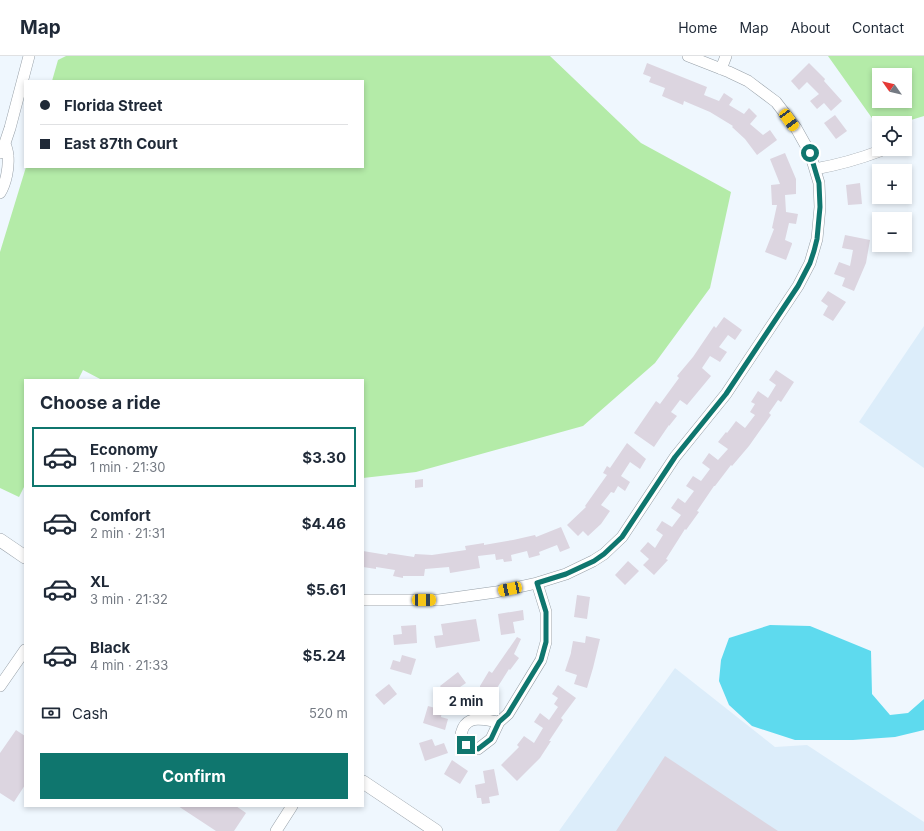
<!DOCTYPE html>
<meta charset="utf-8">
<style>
:root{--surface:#fff;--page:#f6f6f7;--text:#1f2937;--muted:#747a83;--line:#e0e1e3;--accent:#0f766e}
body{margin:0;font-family:Inter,sans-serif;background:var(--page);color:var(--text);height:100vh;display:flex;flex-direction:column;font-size:15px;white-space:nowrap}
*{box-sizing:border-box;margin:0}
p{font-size:13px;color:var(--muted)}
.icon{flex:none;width:22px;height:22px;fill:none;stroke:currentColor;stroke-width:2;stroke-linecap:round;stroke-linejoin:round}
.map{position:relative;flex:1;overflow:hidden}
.side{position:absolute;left:24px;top:323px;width:340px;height:428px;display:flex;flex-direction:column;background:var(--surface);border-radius:0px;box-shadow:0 2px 6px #0003}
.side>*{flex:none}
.hud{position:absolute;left:24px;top:24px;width:340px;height:88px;border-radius:0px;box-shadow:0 2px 6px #0003;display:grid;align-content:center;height:88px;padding:0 16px;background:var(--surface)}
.needle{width:26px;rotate:304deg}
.buttons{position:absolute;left:872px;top:12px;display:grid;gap:8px}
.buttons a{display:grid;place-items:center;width:40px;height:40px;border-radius:0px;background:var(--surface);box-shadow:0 2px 6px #0003;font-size:20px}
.end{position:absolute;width:18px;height:18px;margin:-9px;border:5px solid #0f766e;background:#fff;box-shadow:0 0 0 2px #fff}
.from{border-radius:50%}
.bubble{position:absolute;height:28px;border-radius:0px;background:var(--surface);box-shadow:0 2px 6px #0003;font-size:13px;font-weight:700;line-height:28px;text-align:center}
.car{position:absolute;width:12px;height:24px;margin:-12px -6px;border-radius:5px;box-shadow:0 0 3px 1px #0007;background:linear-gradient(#f5c518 24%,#345 0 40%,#f5c518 0 76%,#345 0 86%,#f5c518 0)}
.hud b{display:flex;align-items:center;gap:14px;height:38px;font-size:15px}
.hud b+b{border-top:1px solid var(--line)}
.hud i{width:10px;height:10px;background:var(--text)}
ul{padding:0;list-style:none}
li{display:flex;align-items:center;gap:12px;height:60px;margin:0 8px 6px;padding:0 8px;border:2px solid transparent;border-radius:0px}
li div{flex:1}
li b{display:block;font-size:15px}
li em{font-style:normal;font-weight:700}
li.on{border-color:var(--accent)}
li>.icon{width:36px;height:36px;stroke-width:1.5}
h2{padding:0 16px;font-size:18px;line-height:48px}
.pay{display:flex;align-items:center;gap:10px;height:44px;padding:0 16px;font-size:15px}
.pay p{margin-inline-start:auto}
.primary-button{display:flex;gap:8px;margin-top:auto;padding:8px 16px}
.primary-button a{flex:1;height:46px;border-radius:0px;background:var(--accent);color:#fff;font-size:16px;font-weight:700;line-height:46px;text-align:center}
header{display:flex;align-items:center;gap:24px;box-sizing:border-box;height:56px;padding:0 20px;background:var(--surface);border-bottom:1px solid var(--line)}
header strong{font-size:19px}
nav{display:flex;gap:22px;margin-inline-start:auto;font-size:14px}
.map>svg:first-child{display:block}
.built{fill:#dcedfa}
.green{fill:#b4eba8;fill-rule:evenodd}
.water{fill:#5edaee}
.building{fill:#dcd5e0}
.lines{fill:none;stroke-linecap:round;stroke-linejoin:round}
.minor-casing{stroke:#969fa7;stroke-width:12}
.tertiary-casing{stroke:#969fa7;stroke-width:14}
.minor{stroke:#fff;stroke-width:11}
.tertiary{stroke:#fff;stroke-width:13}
.route{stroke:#0f766e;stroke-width:5}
</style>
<header>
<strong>Map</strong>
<nav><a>Home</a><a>Map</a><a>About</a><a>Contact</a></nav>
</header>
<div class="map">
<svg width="924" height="775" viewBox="0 0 924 775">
<rect width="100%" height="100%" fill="#eff7fe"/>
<path class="built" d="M924 270V412L859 366Z
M675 612 775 691 807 689 924 766V775H559Z"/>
<path class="green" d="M66 0H550L641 87 731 136 710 232 655 307 583 370 416 416 363 422V324H102L83 314 78 324H25V429L19 441 0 432V196L26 111H363V25H52L58 4Z
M828 0H924V60L901 67H879V72ZM879 19H905V45H879Z"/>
<path class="water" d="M770 569 810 570 871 595 872 638 890 659 908 657 924 643V674L895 681 853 684H795L752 670 729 649 719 625 721 604 729 582Z"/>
<path class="building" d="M647 7 707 31 704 39 719 45 724 37 733 43 729 49 744 58 749 52 757 60 750 68 763 79 770 74 777 84 757 99 745 83 732 71 733 70 710 56 684 45 683 49 662 40 665 32 649 26 651 21 643 18Z
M809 7 825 23 824 25 842 45 831 55 824 47 817 53 810 45 819 38 807 26 799 34 791 25Z
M835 59 847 75 836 83 824 67Z
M785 97 796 123V138L785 139 786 156 798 158 796 168 789 167 785 184 792 187V188L786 204 765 196 774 173 772 172 777 149H772L771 129 780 128 770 103Z
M860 127 862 148 848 149 846 129Z
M845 179 870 184 866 207 854 235 842 230 845 222 834 218 839 206 850 210 853 194 842 192Z
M828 235 846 246 833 265 823 259 828 250 821 245Z
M724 261 742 274 735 284 728 279 719 291 727 296 720 306 710 300 702 312 711 320 687 349 680 344 671 356 677 360 669 370V369L654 391 634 377 656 345 660 348 679 322 677 320 693 301 714 270 716 272Z
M776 314 794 326 781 346 778 344 769 357 771 359 749 390 732 410 731 409 715 430H714L697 455 699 456 686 474 685 473 666 503 668 504 654 519 643 509 649 503 640 495 648 486 655 492 663 479 656 474 662 465 672 471 681 459 671 452 678 442 685 447 694 435 686 430 693 420 701 425 710 413 702 407 709 397 718 404 728 393 718 386 726 376 727 377 736 365 745 372 755 359 750 356 755 348 751 346 758 335 768 342 776 329 769 324Z
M627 387 646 403 640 413 630 406 621 420 630 426 625 435 618 430 614 437 611 436 601 449 610 455 601 468 588 480 583 475 578 480 567 469 586 451 585 450 607 419 603 417 607 410 610 412Z
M423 423V431L415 432V424Z
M561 471 570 492 560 496 557 489 539 496 540 499 529 502 527 495 511 499 512 505 504 506 503 503 496 504 495 498 478 500 480 512 450 517 449 511 425 513 424 520H403V522L393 520 395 514 376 511V513L363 511V495L387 499 388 497 414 501 415 498 432 499 466 494 465 490 484 487V489L513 484 535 479 536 481Z
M628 505 639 515 625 529 615 519Z
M577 539 590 541 587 563 574 561Z
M523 554 524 564 513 566 515 577 501 579 498 558Z
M476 563 480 585 436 592 434 580 443 579 441 568Z
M416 569 417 587 394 589 393 579 402 578 401 570Z
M586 580 600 583 593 612 587 632 574 628 577 619 565 615 571 597V596L573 585 585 587Z
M517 581 521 583 514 598 519 602 510 614 509 613 492 640 480 633V630L489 615 492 617Z
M402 599 416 603 411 619 390 613 393 604 400 606Z
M458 616 466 627 457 633 464 643 455 650 440 630Z
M389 628 397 638 384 649 375 639Z
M558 629 576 642 561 662 563 664 549 685H551L540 702 517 725 501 709 519 691 517 689 524 680 534 687 543 672 534 666 540 657 549 664 558 651 554 648 558 642 552 638Z
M428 650 442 654 441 661 448 663 445 674 423 667Z
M16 674 25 680V729L14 746 0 737V697Z
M432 683 435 690 444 687 448 697 425 705 419 687Z
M665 700 778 775H616Z
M452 704 468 715 460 728 444 718Z
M494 713 499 739 489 741 490 747 482 748 481 742H477L475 729 485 727 483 715Z
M178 750H236L246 757 234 775H216Z"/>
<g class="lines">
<defs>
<path id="minor" d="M721 13 726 0
M0 97 5 87 10 72 29 0
M815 113C837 109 859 103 880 95
M0 137C6 127 9 112 8 100 8 96 6 91 5 87
M363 544H439L496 536 537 527 566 518 593 505 604 498 622 481 675 401 726 338 798 230 810 207 817 183 820 151 819 127 810 97 796 72 776 46 748 25 729 16 688 0
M0 630 25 594
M499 666C489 665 473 659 465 669 463 671 462 675 461 678L466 689 478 693 491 683 499 666 508 658 541 604 546 586V556L537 527
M276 775 292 750"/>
<path id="tertiary" d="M0 484 25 501
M363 726 436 775"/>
</defs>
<use href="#minor" class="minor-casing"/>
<use href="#tertiary" class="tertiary-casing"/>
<use href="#minor" class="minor"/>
<use href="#tertiary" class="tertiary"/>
</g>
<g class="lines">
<path class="route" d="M466 689 478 693 491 683 499 666 508 658 541 604 546 586V556L537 527 566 518 594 505 604 498 622 481 675 401 726 338 798 230 810 207 814 195 817 183 820 151 819 127 810 97"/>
</g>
</svg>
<div class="buttons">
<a><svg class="needle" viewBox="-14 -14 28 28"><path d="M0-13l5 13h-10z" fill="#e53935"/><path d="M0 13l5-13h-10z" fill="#747a83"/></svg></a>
<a><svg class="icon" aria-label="locate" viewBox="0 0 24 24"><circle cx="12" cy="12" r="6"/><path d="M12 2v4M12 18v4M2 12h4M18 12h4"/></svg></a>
<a>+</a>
<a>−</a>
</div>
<i class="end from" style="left:810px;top:97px"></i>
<i class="end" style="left:466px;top:689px"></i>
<div class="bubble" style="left:433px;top:631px;width:66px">2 min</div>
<i class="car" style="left:789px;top:64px;rotate:144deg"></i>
<i class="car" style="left:510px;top:533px;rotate:258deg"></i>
<i class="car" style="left:424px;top:544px;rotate:90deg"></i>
<div class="hud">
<b><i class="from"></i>Florida Street</b>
<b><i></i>East 87th Court</b>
</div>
<section class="side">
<h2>Choose a ride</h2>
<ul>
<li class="on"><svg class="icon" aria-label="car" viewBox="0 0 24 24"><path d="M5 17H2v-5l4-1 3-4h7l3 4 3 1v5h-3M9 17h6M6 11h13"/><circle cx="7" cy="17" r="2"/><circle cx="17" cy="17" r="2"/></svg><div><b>Economy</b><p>1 min · 21:30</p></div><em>$3.30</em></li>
<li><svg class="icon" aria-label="car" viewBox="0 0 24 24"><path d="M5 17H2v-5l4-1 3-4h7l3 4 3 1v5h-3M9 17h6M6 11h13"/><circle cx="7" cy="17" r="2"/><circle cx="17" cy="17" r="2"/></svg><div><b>Comfort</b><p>2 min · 21:31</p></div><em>$4.46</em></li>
<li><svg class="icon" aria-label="car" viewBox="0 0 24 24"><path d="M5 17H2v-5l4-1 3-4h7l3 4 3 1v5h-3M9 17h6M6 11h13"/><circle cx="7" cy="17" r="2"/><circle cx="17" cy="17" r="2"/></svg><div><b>XL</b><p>3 min · 21:32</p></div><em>$5.61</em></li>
<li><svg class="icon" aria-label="car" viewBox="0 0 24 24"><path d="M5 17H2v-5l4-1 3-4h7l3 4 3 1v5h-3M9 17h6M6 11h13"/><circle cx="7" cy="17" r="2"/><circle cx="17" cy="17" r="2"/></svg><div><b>Black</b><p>4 min · 21:33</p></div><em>$5.24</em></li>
</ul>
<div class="pay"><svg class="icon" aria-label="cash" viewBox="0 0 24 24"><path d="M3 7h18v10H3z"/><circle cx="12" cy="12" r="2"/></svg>Cash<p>520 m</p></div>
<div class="primary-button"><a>Confirm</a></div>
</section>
</div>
